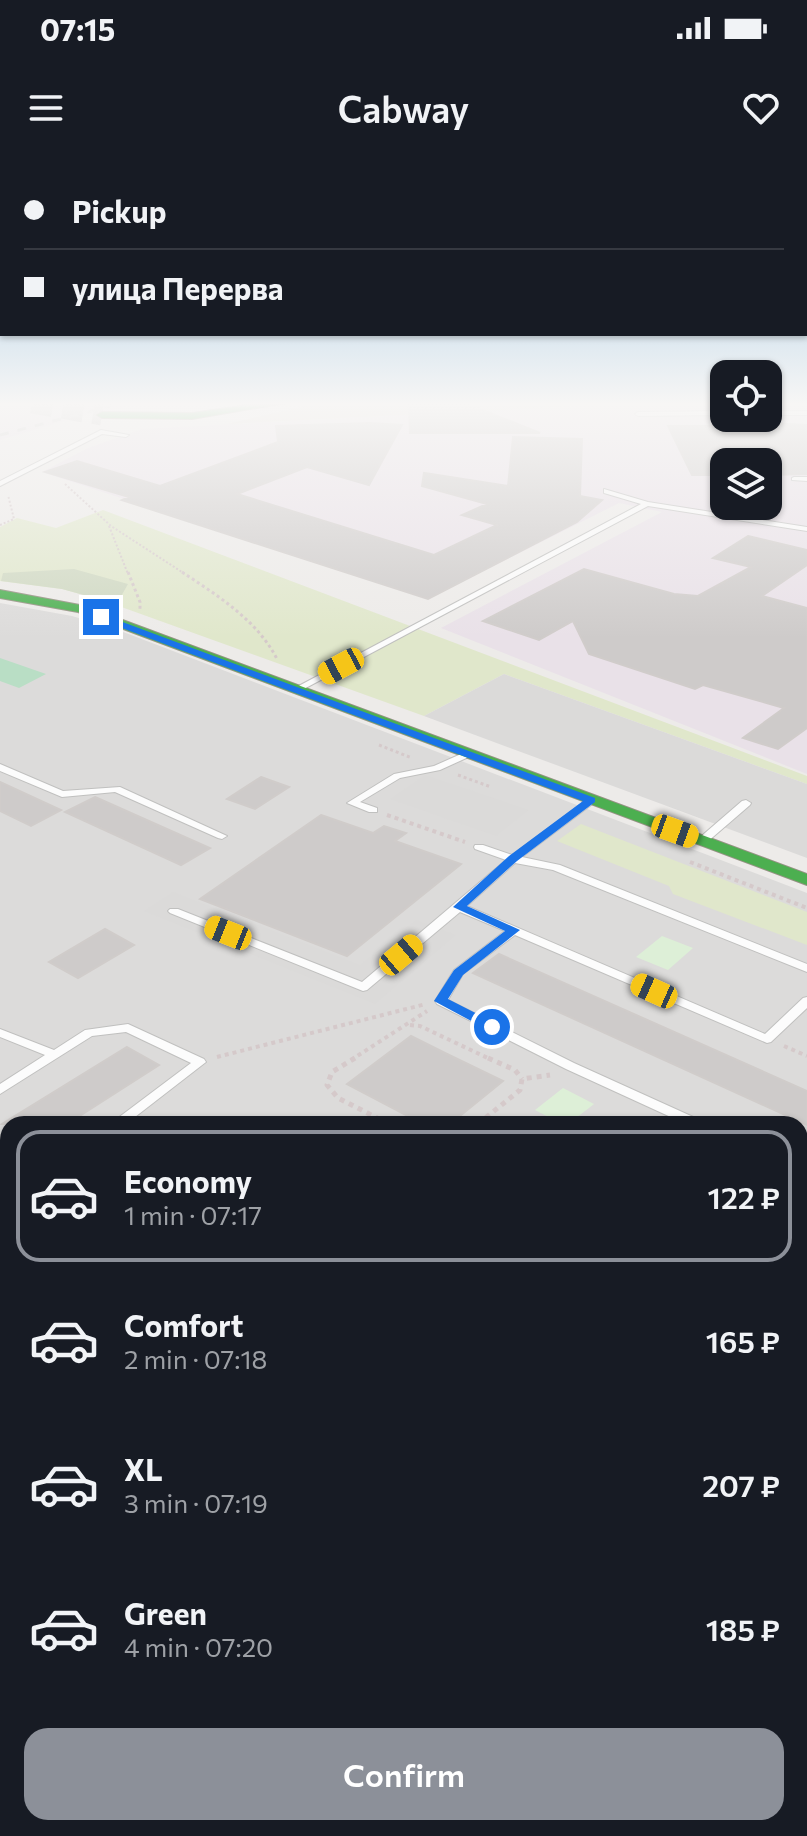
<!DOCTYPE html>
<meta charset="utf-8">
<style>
:root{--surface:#171b24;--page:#20242c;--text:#f1f3f6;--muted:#9ea1a6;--line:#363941;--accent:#8c9099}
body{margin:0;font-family:Commissioner,sans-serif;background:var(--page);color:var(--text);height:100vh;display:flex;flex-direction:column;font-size:30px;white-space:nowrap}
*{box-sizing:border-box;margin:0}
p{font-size:26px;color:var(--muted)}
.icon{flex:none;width:44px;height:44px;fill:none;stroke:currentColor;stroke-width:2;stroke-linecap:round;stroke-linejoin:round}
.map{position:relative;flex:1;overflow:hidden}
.drawer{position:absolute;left:0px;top:956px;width:808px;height:720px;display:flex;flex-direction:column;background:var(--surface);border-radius:24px 24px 0 0;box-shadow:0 2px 6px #0004}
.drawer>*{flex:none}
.hud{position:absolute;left:0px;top:0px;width:808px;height:176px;box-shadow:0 2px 6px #0004;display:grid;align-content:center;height:176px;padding:0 24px;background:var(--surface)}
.buttons{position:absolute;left:710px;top:200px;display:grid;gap:16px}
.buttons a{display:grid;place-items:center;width:72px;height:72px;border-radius:16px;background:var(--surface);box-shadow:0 2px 6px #0004;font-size:40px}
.end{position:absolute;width:36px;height:36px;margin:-18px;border:10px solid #1a73e8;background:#fff;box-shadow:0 0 0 4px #fff}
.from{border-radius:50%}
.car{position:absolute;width:24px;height:48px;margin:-24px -12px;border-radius:10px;box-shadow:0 0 6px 2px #0007;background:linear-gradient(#f5c518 24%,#345 0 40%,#f5c518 0 76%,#345 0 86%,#f5c518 0)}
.hud b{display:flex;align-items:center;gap:28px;height:76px;font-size:30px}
.hud b+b{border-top:2px solid var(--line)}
.hud i{width:20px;height:20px;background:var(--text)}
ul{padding:14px 0 0;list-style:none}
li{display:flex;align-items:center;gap:24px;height:132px;margin:0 16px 12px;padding:0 8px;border:4px solid transparent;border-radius:24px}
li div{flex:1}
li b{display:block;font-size:30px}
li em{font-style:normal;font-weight:600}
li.selected{border-color:var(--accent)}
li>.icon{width:72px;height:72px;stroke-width:1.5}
.cta{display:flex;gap:16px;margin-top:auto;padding:16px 24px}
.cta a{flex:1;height:92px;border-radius:24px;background:var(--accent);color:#fff;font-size:32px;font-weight:600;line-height:92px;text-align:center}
.status{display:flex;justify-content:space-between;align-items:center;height:56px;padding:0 40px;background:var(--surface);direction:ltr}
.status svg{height:22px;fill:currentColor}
header{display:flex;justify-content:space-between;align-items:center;height:104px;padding:0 24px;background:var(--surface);font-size:36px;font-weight:600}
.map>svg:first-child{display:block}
.residential{fill:#dcdbda}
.industrial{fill:#e9e1e8;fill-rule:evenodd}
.education{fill:#e4dfd6}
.grass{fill:#e0e7cb}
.forest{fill:#cfd8c1}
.park{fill:#ddefd7}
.pitch{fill:#b9dec5}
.parking{fill:#dbdad9}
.building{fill:#cecbca;stroke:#d0ccca;stroke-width:2}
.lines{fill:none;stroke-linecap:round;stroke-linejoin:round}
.secondary-tunnel{stroke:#c4c2c1;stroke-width:21;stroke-dasharray:21 10;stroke-linecap:butt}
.lane-casing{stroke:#c0c0bf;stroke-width:2}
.street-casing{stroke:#c0c0bf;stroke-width:2}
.fast-casing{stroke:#959283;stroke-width:2}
.path-far4{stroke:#d5c9ca;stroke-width:2;stroke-dasharray:2 2;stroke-linecap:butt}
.path-far3{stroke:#d5c9ca;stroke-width:3;stroke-dasharray:3 3;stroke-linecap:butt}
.path-far2{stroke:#d5c9ca;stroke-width:4;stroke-dasharray:4 4;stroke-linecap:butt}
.path-far1{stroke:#d5c9ca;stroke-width:5;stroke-dasharray:5 5;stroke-linecap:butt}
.path{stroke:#d5c9ca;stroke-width:6;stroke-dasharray:6 6;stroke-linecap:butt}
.lane{fill:#fcfcfc;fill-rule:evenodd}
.street{fill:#fcfcfc;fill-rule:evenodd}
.fast{fill:#4caf50;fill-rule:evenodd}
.rail{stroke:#cbcbca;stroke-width:3;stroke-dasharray:9 9;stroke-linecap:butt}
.route{fill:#1a73e8}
</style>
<div class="status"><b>07:15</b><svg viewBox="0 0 49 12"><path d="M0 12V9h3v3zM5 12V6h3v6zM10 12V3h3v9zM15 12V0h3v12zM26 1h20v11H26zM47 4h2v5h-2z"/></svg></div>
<header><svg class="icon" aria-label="menu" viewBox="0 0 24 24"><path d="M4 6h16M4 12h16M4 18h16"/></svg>Cabway<svg class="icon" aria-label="heart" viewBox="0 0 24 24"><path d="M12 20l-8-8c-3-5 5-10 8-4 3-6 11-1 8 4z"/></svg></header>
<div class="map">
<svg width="807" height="1676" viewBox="0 0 807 1676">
<rect width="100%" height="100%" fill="#edebe9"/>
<path class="residential" d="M0 443 72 456 118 470 807 733V1612L800 1623V964H8V1668H770L765 1676H0Z"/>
<path class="industrial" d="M0 243H146L81 256 0 280Z
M634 243H724V258H768V243H807V614L441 468 662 352 619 343 428 439 42 312 88 288 142 269ZM724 302H768V346H724Z"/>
<path class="education" d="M317 243H634L227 264Z
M8 1076V1267L0 1264V1082Z"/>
<path class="grass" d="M103 350 807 616V624L504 514 424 556 102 440 62 429 0 421V367L17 358 56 368Z
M581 664 807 752V785L673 734 669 726 557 681Z
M800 1460 807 1464V1566L800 1576Z"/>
<path class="forest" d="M74 409 128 424 119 440 109 442 62 429 1 421 3 413Z"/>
<path class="park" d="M662 776 693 788 668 810 636 797Z
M563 928 594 944C566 966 567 967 535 950Z
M800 1199 807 1202V1391L800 1387Z"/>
<path class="pitch" d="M0 498 46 514 19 528 0 521Z"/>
<path class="parking" d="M504 514 807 624V698L424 556Z
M425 615 529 650 496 676 390 639Z
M173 732 360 805 416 760 456 775 375 844 144 751Z"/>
<path class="building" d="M409 243H465L540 273H410Z
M746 262 807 265V314L768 315V302H724V315H692L668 266H748Z
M370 263 402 265 369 325 307 307 237 334 434 395 497 365 462 355 487 344 422 326 424 313 508 326 513 277 582 279 580 336 602 340 577 362 428 439 122 340 129 337 45 312 77 301 160 326 278 282 276 266Z
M748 376 807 390V405L762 436 807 448V568L778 589 743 578 784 548 703 525 695 529 589 494 573 461 539 480 483 461 584 409 674 434 698 436 751 407 713 398Z
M261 617 289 627 255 649 227 639Z
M0 622 61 650 31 666 0 651Z
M95 637 210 688 181 705 65 652Z
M321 655 373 673 384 666 406 673 395 681 461 704 347 796 200 739Z
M105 769 134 785 78 818 49 802Z
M499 794 807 931V965L473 813Z
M411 876 445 893 503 921 450 964H423L347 924Z
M127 887 159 905 67 964H2Z"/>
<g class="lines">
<path class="secondary-tunnel" d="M32 243 102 255"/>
<defs>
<path id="lane" d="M724 251V255L638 256 635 254 638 252Z
M768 251H807V255H768Z
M101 270 129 275 126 277 102 274 0 326V321Z
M794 317H807V321L792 320V318Z
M604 329 648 342 807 367V371L648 346 300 531H294L293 529 641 344 604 333Z
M470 590 475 593 473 595 440 610 400 618 360 642 377 648V652H369L347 643 394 614 434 606Z
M0 604 63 631 120 627 227 676 222 679 218 678 115 632 62 637 0 611Z
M591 637 595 638V642L522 697 560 705 807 804V812L553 710 515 703 467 746 765 874 803 838 807 837V848L771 882 767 883 515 775 463 814 448 840 574 903 702 961 704 964H686L566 909 437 844 435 841 454 810 505 771 460 752 367 830 363 831 170 753 168 751 170 749H178L362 822 506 700 475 689 474 687 475 685H483L512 695Z
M746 640 751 643 750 645 706 683H698L697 681 698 679 742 641Z
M128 864 204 899 206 902 126 964H110L191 903 126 872 92 876 0 934V924L45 895 0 877V869L54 890 85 870Z
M800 1019 807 1022V1034L800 1031Z
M8 1031V1043L0 1047V1035Z
M807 1100V1115L800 1118V1103Z
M800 1434 807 1437V1455L800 1452Z
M0 1506 8 1509V1530L0 1526Z
M287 1668H313L317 1676H291Z
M510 1668H532L528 1676H506Z"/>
<path id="street" d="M807 1641V1676H776L780 1668H800V1644Z"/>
<path id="fast" d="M262 243H286L192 259 102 258 97 255 102 252 192 253Z
M0 430 85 446 807 714V725L78 452 0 438Z"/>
</defs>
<use href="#lane" class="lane-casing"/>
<use href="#street" class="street-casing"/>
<use href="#fast" class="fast-casing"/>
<path class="path-far4" d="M65 324 111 366 185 414
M0 365 14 359 8 335
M109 366 128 414"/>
<path class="path-far3" d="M128 412 140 442V451
M182 412C218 436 257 460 277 499
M379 585 412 598
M458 615 491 627"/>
<path class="path-far2" d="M387 655 465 682
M690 702 807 748
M410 865 420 866 492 900
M784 886 807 896
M217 897 426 844
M351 900 427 851"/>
<path class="path-far1" d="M355 898 332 912 327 925 338 938 389 964
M488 898 515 910 522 919
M478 964 520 930 522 919 550 915
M800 1057H807"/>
<path class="path" d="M800 1597 807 1586
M748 1676 753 1668"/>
<use href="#lane" class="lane"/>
<use href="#street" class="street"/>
<use href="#fast" class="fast"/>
<path class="rail" d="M0 275 122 243"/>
</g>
<linearGradient id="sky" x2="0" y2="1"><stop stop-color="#98c4e3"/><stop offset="0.51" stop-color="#f7f6f5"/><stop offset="1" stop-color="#f7f6f5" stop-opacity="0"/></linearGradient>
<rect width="807" height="478" fill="url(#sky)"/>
<path class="route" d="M101 454 595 638V642L517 701 467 746 520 770 463 815 448 839 497 864V870H488L434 841 454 810 505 771 453 747 509 696 583 641 98 459Z"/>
</svg>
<div class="buttons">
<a><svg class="icon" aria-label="locate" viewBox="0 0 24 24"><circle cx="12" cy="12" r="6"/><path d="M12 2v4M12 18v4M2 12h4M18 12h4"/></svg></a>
<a><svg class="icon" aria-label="layers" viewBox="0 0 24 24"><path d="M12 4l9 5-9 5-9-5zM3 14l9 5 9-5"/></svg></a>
</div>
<i class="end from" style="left:492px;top:867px"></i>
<i class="end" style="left:101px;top:457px"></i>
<i class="car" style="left:341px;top:506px;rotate:242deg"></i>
<i class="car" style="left:675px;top:671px;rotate:110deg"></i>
<i class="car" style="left:228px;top:773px;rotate:292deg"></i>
<i class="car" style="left:401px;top:795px;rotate:50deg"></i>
<i class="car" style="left:654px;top:831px;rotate:294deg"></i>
<div class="hud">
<b><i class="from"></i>Pickup</b>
<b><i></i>улица Перерва</b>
</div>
<section class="drawer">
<ul>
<li class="selected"><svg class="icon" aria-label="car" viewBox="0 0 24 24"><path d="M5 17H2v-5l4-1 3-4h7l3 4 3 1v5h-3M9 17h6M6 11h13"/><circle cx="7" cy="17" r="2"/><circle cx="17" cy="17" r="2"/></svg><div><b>Economy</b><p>1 min · 07:17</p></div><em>122 ₽</em></li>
<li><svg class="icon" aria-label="car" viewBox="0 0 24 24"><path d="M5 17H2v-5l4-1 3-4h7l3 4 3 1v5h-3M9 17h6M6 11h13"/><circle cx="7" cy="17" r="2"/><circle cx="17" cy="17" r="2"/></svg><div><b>Comfort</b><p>2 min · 07:18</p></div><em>165 ₽</em></li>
<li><svg class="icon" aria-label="car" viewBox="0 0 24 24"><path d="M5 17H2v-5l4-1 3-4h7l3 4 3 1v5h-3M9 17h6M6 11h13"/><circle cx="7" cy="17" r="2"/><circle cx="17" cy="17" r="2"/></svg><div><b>XL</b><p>3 min · 07:19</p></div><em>207 ₽</em></li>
<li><svg class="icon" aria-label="car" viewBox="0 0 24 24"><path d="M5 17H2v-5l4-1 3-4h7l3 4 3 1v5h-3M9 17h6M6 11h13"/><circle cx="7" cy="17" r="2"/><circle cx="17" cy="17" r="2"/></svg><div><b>Green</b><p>4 min · 07:20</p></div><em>185 ₽</em></li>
</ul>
<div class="cta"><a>Confirm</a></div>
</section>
</div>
